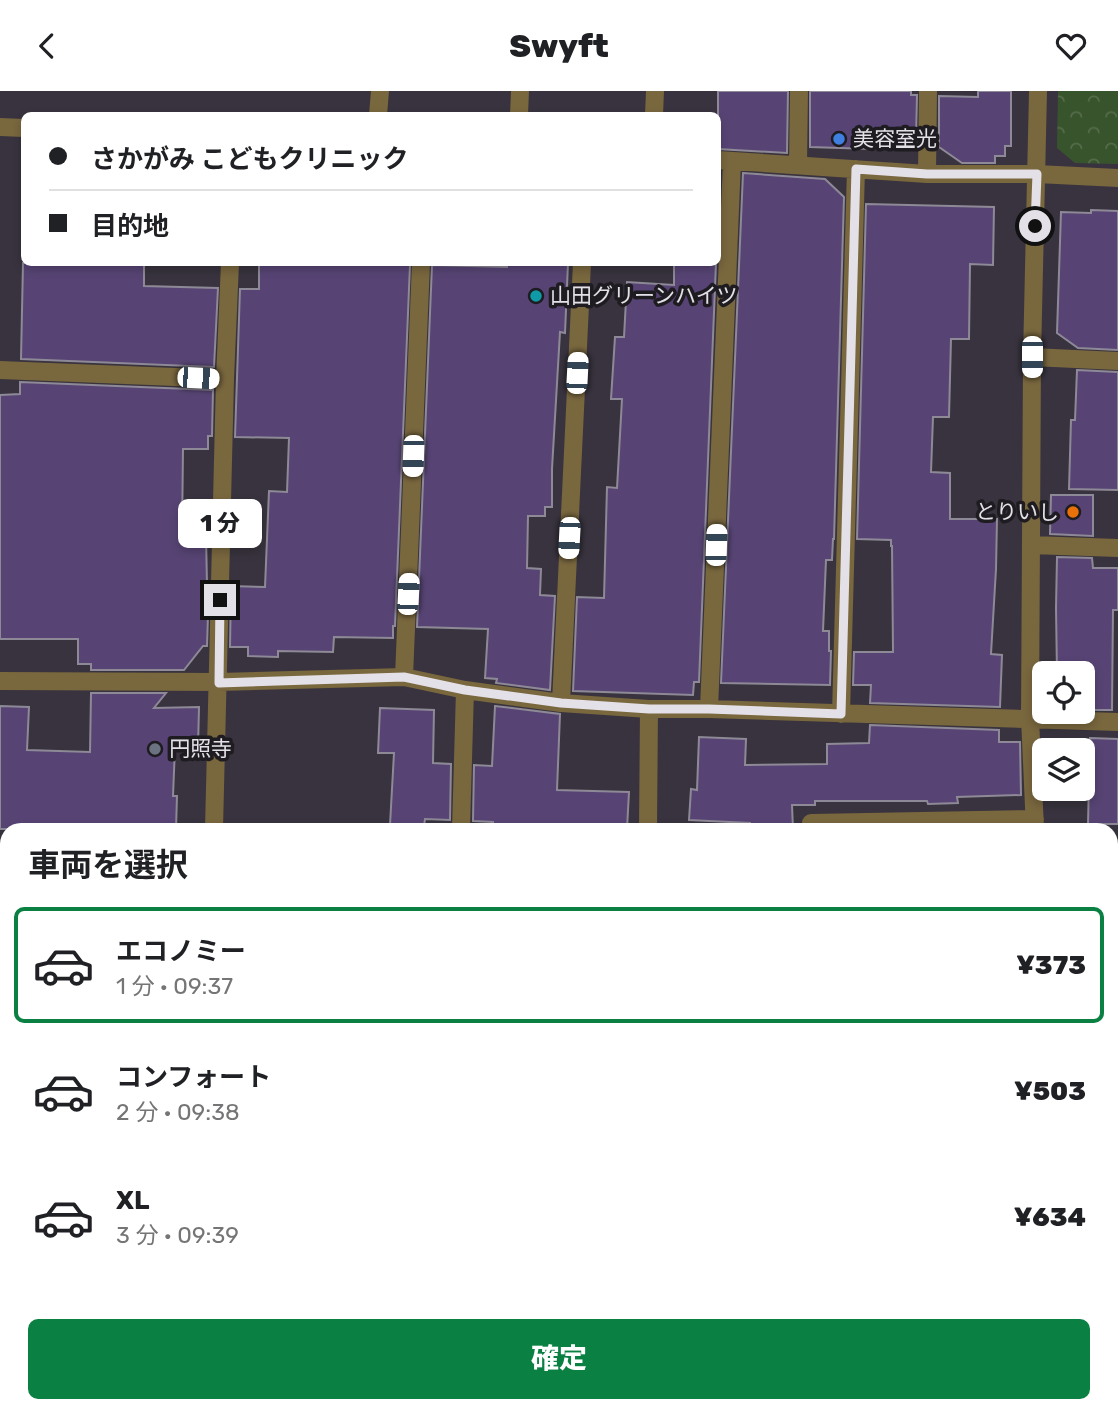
<!DOCTYPE html>
<html lang="ja">
<meta charset="utf-8">
<style>
:root{--surface:#fff;--page:#f2f2f2;--text:#202124;--muted:#757577;--line:#e0e0e0;--accent:#0b8043}
body{margin:0;font-family:Rubik,"Noto Sans JP",sans-serif;background:var(--page);color:var(--text);height:100vh;display:flex;flex-direction:column;font-size:26px;white-space:nowrap}
*{box-sizing:border-box;margin:0}
p{font-size:23px;color:var(--muted)}
.icon{flex:none;width:38px;height:38px;fill:none;stroke:currentColor;stroke-width:2;stroke-linecap:round;stroke-linejoin:round}
.map{position:relative;flex:1;overflow:hidden}
.side{position:absolute;left:0px;top:732px;width:1118px;height:590px;display:flex;flex-direction:column;background:var(--surface);border-radius:21px 21px 0 0;box-shadow:0 4px 10px #0003}
.side>*{flex:none}
.banner{position:absolute;left:21px;top:21px;width:700px;height:154px;border-radius:10px;box-shadow:0 4px 10px #0003;display:grid;align-content:center;height:154px;padding:0 28px;background:var(--surface)}
.controls{position:absolute;left:1032px;top:570px;display:grid;gap:14px}
.controls a{display:grid;place-items:center;width:63px;height:63px;border-radius:10px;background:var(--surface);box-shadow:0 4px 10px #0003;font-size:35px}
.end{position:absolute;width:32px;height:32px;margin:-16px;border:9px solid #e3e0e7;background:#111;box-shadow:0 0 0 4px #111}
.from{border-radius:50%}
.bubble{position:absolute;height:49px;border-radius:10px;background:var(--surface);box-shadow:0 4px 10px #0003;font-size:23px;font-weight:800;line-height:49px;text-align:center}
.car{position:absolute;width:21px;height:42px;margin:-21px -10px;border-radius:9px;box-shadow:0 0 5px 2px #0007;background:linear-gradient(#fff 24%,#345 0 40%,#fff 0 76%,#345 0 86%,#fff 0)}
.banner b{display:flex;align-items:center;gap:24px;height:66px;font-size:26px}
.banner b+b{border-top:2px solid var(--line)}
.banner i{width:18px;height:18px;background:var(--text)}
ul{padding:0;list-style:none}
li{display:flex;align-items:center;gap:21px;height:116px;margin:0 14px 10px;padding:0 14px;border:4px solid transparent;border-radius:10px}
li div{flex:1}
li b{display:block;font-size:26px}
li em{font-style:normal;font-weight:800}
li.active{border-color:var(--accent)}
li>.icon{width:63px;height:63px;stroke-width:1.5}
h2{padding:0 28px;font-size:32px;line-height:84px}
.action{display:flex;gap:14px;margin-top:auto;padding:14px 28px}
.action a{flex:1;height:80px;border-radius:10px;background:var(--accent);color:#fff;font-size:28px;font-weight:800;line-height:80px;text-align:center}
header{display:flex;justify-content:space-between;align-items:center;height:91px;padding:0 28px;background:var(--surface);font-size:32px;font-weight:800}
.map>svg:first-child{display:block}
.forest{fill:url(#forest-crowns)}
.building{fill:#574474;stroke:#8e8996;stroke-width:2}
.lines{fill:none;stroke-linecap:round;stroke-linejoin:round}
.minor{stroke:#79673e;stroke-width:18}
.route{stroke:#e3e0e7;stroke-width:9}
.shop-dot{fill:#3f7fe0;stroke:#1e1c21;stroke-width:2.5}
.culture-dot{fill:#0f9aa8;stroke:#1e1c21;stroke-width:2.5}
.food-dot{fill:#e8710a;stroke:#1e1c21;stroke-width:2.5}
.worship-dot{fill:#6b7280;stroke:#1e1c21;stroke-width:2.5}
.labels{text-anchor:middle;stroke-width:7;stroke-linejoin:round;paint-order:stroke}
.poi-label{font-size:21px;fill:#e3e0e7;stroke:#1e1c21;text-anchor:start}
</style>
<header><svg class="icon" aria-label="back" viewBox="0 0 24 24"><path d="M15 5l-7 7 7 7"/></svg>Swyft<svg class="icon" aria-label="heart" viewBox="0 0 24 24"><path d="M12 20l-8-8c-3-5 5-10 8-4 3-6 11-1 8 4z"/></svg></header>
<div class="map">
<svg width="1118" height="1321" viewBox="0 0 1118 1321">
<defs>
<pattern id="forest-crowns" width="20" height="18" patternUnits="userSpaceOnUse" patternTransform="scale(1.75)"><rect width="20" height="18" fill="#38542d"/><path d="M2 6a3 3 0 1 1 6 0M12 15a3 3 0 1 1 6 0" fill="none" stroke="#556c4b"/></pattern>
</defs>
<rect width="100%" height="100%" fill="#38333e"/>
<path class="forest" d="M1058 0H1118V73L1075 72 1057 57Z"/>
<path class="building" d="M718 0H788L787 62 718 58Z
M810 0H911V4H917L916 47 872 46 871 58 810 56Z
M978 0H1011V55H1005V65H995V72H962L939 56V5L978 6Z
M743 82 825 88 844 106 834 448H833L832 469H826L823 540H829V560H831L830 594 721 592Z
M866 113 994 116 993 174 970 173 969 248H951L949 326H933L931 381 950 382V428H997L996 478 991 563 1002 564 1000 616 870 612 871 594H853L854 561H893L892 455H891V449L857 448Z
M1091 119 1118 120V259L1078 257 1057 242 1061 121 1091 122Z
M23 172H144V195L218 197 214 276 21 268Z
M259 172H406V173L410 174 395 535H393V547L334 546 333 561 278 560V566L248 565V556H230L231 495 265 496 269 400 287 401 289 347 235 346 240 198H259Z
M507 172H568L565 242 560 241 552 378V416H545V425H528L527 477 541 478 540 504 555 505 550 599 496 592 497 588 485 587 488 538 417 536 432 174 507 176Z
M674 172H716L699 591H694L693 604 573 600 577 506 604 507 607 396 617 397 622 308H611L615 246H624L627 191 674 194Z
M1077 279 1118 281V399L1069 398 1071 329H1075Z
M20 291 213 299 212 345H208V358H183L182 444H206L207 494H209L207 555H203L184 579H91V573H78V548H0V304L20 303Z
M1051 404H1093V445L1050 443Z
M1057 466 1092 467 1093 477H1118V519H1113L1112 619H1083V583H1057L1056 517Z
M91 602H166L154 617 199 616 198 657 175 656 173 705H177L176 738H0V615L29 616 27 659 90 661Z
M495 615 560 623 557 699 629 701 627 738H508L493 737V731L473 730 474 674 492 675Z
M380 617 434 619 433 672 451 673 450 729 425 728 424 735 390 734 394 662H378Z
M870 634 999 639V651H1020L1021 704 957 706 958 712 928 713 927 710H815V714H792L793 738H750V732L689 729 691 698 697 699 699 646 746 648 745 674 827 673V653L869 652Z
M1090 647 1118 648V733H1088Z"/>
<g class="lines">
<path class="minor" d="M378 24 380 0
M519 24 520 0
M654 24 655 0
M0 36 24 37
M718 69 927 83H1037L1118 87
M798 74 799 0
M927 83 928 0
M1032 266 1118 270
M0 279 225 288
M1031 454 1118 457
M404 586 421 172
M0 590 219 591 404 586 465 599 561 612 649 618H709L1118 631
M561 612 582 172
M709 618 732 70
M841 623 856 78
M214 738 225 288 230 172
M461 738 465 599
M648 738 649 618
M811 738V732L1035 728
M1035 738 1030 627 1032 266 1038 0
M0 1195H7
M1111 1232H1118
M642 1314V1321
M279 1321V1314
M1079 1321V1314"/>
</g>
<g class="lines">
<path class="route" d="M220 509 219 592 404 586 465 599 561 612 649 618H709L841 623 856 78 927 83H1037L1035 135"/>
</g>
<circle class="shop-dot" cx="839" cy="48" r="7"/>
<circle class="culture-dot" cx="536" cy="205" r="7"/>
<circle class="food-dot" cx="1073" cy="421" r="7"/>
<circle class="worship-dot" cx="155" cy="658" r="7"/>
<g class="labels">
<g class="poi-label">
<text x="853" y="55">美容室光</text>
<text x="550" y="212">山田グリーンハイツ</text>
<text x="1059" y="428" text-anchor="end">とりいし</text>
<text x="169" y="665">円照寺</text>
</g>
</g>
</svg>
<div class="controls">
<a><svg class="icon" aria-label="locate" viewBox="0 0 24 24"><circle cx="12" cy="12" r="6"/><path d="M12 2v4M12 18v4M2 12h4M18 12h4"/></svg></a>
<a><svg class="icon" aria-label="layers" viewBox="0 0 24 24"><path d="M12 4l9 5-9 5-9-5zM3 14l9 5 9-5"/></svg></a>
</div>
<i class="end from" style="left:1035px;top:135px"></i>
<i class="end" style="left:220px;top:509px"></i>
<div class="bubble" style="left:178px;top:408px;width:84px">1 分</div>
<i class="car" style="left:1032px;top:266px;rotate:180deg"></i>
<i class="car" style="left:577px;top:282px;rotate:3deg"></i>
<i class="car" style="left:198px;top:287px;rotate:93deg"></i>
<i class="car" style="left:413px;top:365px;rotate:182deg"></i>
<i class="car" style="left:569px;top:447px;rotate:183deg"></i>
<i class="car" style="left:716px;top:454px;rotate:2deg"></i>
<i class="car" style="left:408px;top:503px;rotate:3deg"></i>
<div class="banner">
<b><i class="from"></i>さかがみ こどもクリニック</b>
<b><i></i>目的地</b>
</div>
<section class="side">
<h2>車両を選択</h2>
<ul>
<li class="active"><svg class="icon" aria-label="car" viewBox="0 0 24 24"><path d="M5 17H2v-5l4-1 3-4h7l3 4 3 1v5h-3M9 17h6M6 11h13"/><circle cx="7" cy="17" r="2"/><circle cx="17" cy="17" r="2"/></svg><div><b>エコノミー</b><p>1 分 · 09:37</p></div><em>¥373</em></li>
<li><svg class="icon" aria-label="car" viewBox="0 0 24 24"><path d="M5 17H2v-5l4-1 3-4h7l3 4 3 1v5h-3M9 17h6M6 11h13"/><circle cx="7" cy="17" r="2"/><circle cx="17" cy="17" r="2"/></svg><div><b>コンフォート</b><p>2 分 · 09:38</p></div><em>¥503</em></li>
<li><svg class="icon" aria-label="car" viewBox="0 0 24 24"><path d="M5 17H2v-5l4-1 3-4h7l3 4 3 1v5h-3M9 17h6M6 11h13"/><circle cx="7" cy="17" r="2"/><circle cx="17" cy="17" r="2"/></svg><div><b>XL</b><p>3 分 · 09:39</p></div><em>¥634</em></li>
</ul>
<div class="action"><a>確定</a></div>
</section>
</div>
